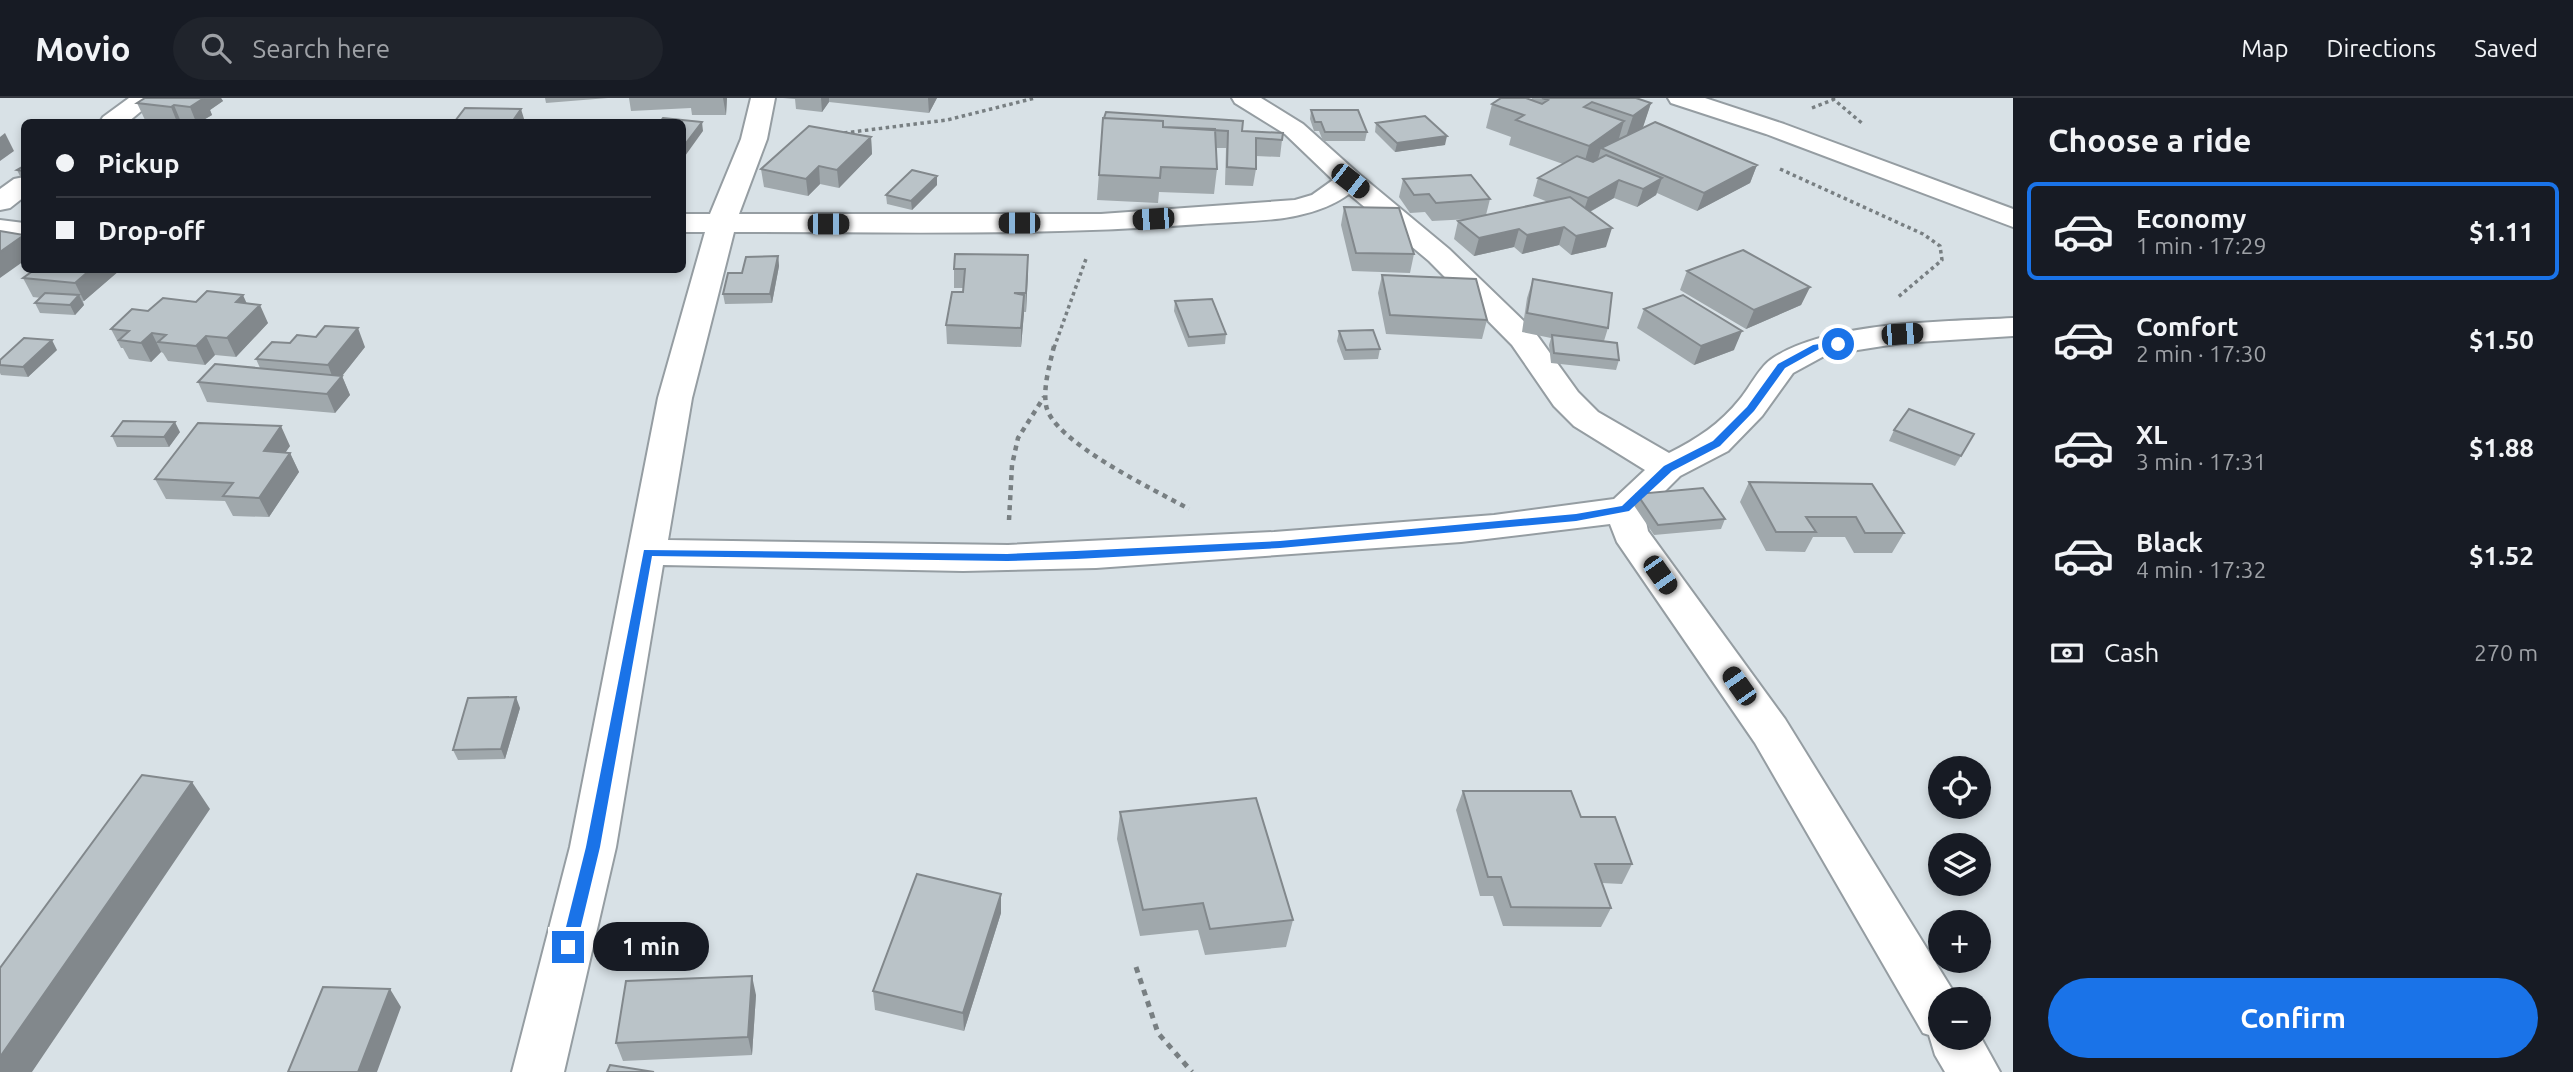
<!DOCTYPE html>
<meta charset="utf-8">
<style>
:root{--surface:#171b24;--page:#20242c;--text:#f1f3f6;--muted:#9ea1a6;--line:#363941;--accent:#1a73e8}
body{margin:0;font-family:Ubuntu,sans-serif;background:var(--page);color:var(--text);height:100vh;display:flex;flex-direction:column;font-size:26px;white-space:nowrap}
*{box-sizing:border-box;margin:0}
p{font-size:23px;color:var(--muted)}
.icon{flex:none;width:38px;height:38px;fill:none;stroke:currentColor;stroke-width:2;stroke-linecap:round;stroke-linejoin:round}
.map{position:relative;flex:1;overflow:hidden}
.sheet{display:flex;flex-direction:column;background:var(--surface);width:560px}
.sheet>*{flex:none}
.top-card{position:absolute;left:21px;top:21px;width:665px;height:154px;border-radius:10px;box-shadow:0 4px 10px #0003;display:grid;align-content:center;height:154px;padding:0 35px;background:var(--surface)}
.fabs{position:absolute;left:1928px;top:658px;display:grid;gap:14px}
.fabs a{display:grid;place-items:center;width:63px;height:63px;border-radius:50%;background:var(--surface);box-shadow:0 4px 10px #0003;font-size:35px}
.end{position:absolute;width:32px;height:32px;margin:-16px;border:9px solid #1a73e8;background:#fff;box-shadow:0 0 0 4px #fff}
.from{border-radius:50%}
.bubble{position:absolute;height:49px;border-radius:24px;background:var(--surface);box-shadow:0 4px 10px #0003;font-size:23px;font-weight:700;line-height:49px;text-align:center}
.car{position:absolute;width:21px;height:42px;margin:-21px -10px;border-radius:9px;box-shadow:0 0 5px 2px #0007;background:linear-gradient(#222 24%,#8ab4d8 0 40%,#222 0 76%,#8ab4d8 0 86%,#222 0)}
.top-card b{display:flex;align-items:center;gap:24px;height:66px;font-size:26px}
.top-card b+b{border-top:2px solid var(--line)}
.top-card i{width:18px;height:18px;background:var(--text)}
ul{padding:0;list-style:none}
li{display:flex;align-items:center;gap:21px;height:98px;margin:0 14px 10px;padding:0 21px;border:4px solid transparent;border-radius:10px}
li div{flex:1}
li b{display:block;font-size:26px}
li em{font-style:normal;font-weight:700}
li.active{border-color:var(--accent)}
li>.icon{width:63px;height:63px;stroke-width:1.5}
h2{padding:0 35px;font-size:32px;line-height:84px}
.pay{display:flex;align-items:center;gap:18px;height:77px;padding:0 35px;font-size:26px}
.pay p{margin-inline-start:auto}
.button{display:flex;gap:14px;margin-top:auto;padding:14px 35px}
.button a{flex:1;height:80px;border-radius:42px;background:var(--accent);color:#fff;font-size:28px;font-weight:700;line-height:80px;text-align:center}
header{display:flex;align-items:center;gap:42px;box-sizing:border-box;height:98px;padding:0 35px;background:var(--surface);border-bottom:2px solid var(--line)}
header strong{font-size:33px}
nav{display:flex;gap:38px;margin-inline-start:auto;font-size:24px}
.search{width:490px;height:63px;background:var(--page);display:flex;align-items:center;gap:18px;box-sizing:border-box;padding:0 24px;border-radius:38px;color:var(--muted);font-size:26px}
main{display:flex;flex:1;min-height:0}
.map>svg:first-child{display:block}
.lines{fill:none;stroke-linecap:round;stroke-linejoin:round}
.minor-casing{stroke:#959da2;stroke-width:4}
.secondary-casing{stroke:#959da2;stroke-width:4}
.path-far2{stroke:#787f82;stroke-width:3.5;stroke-dasharray:3.5 3.5;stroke-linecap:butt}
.path-far1{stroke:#787f82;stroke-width:4.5;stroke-dasharray:5 5;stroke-linecap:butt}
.path{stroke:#787f82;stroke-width:5;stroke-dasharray:6 6;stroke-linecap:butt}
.minor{fill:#fff;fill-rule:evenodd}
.secondary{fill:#fff;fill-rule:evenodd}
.wall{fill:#a0a8ac}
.shaded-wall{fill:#82888c}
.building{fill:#bac3c8;stroke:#82888c;stroke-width:2}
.route{fill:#1a73e8}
</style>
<header>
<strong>Movio</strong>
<div class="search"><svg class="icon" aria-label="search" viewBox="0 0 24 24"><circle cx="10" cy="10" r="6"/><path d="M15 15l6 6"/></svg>Search here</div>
<nav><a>Map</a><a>Directions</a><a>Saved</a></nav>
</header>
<main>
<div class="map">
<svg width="2013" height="974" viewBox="0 0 2013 974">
<rect width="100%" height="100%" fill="#d8e1e6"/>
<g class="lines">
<defs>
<path id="minor" d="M129 0H157L128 24H100L103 19Z
M751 0H775L767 41 739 116H1101L1295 102 1312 97 1333 82 1285 36 1235 5 1232 0H1261L1303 26 1360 77 1449 151 1534 233 1578 294 1598 314 1669 355C1697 341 1720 326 1740 301 1750 289 1760 268 1773 260 1830 223 1945 224 2013 220V238L1902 245 1826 257 1793 275 1762 318 1728 353 1680 378 1644 414 1648 433 1785 621 1958 901H1941V940H1979V936L2000 974H1945L1935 957 1929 937 1923 935 1755 645 1617 444 1610 426 1461 444 1096 470 963 473 663 467 616 749 564 974H512L570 749 658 300 705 134H682V116H710L741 41ZM1349 96 1429 163 1512 247 1554 308 1574 328 1645 372 1614 401 1494 417 1274 434 1008 447 668 442 692 300 734 134C889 134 1045 138 1201 126 1250 122 1308 126 1349 96Z
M24 79V99L10 110 0 112V91L14 81Z
M0 122 24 125V141L0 140Z"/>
<path id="secondary" d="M1668 0H1705L1784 26 2013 111V129L1766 36 1671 5Z"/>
</defs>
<use href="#minor" class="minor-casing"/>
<use href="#secondary" class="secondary-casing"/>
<path class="path-far2" d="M1832 0 1863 26
M1812 10 1837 0
M844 35 947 22 1035 0
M1780 71 1923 136 1940 148 1942 162 1897 200
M1054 250 1087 158"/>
<path class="path-far1" d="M1054 248C1050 266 1043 288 1046 307 1051 343 1157 393 1189 411
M1009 422 1012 367 1018 340 1044 299"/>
<path class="path" d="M1136 869 1158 935 1192 974"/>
<use href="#minor" class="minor"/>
<use href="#secondary" class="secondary"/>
</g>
<path class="wall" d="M145 0H221L223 3 210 12 212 17 200 24H164L145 22 137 5Z
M545 0H608L546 5Z
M629 0H727L726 17H692L691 10 631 13Z
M783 0H937L929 15 829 4 822 14 796 11 795 1Z
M1532 0H1636L1651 5 1643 29 1636 33 1757 67 1750 85 1697 113 1657 95 1656 97 1637 109 1614 100 1590 114 1606 149 1571 157 1559 147 1522 156 1514 149 1474 158 1454 141 1458 123 1470 121 1432 123 1425 114 1410 115 1399 99 1403 81 1490 101 1486 117 1548 104 1533 98 1538 80 1563 66 1509 47 1511 39 1486 30 1492 6 1531 2Z
M1311 12 1367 34 1365 43H1323L1319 33H1314L1310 21Z
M1103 20 1242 33 1282 42 1280 59 1256 58V71L1253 88 1225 87 1226 50H1216L1217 71 1214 96 1159 94 1158 105 1097 102Z
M1376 25 1445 47 1395 54 1375 34Z
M871 39 872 56 839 90 820 86 808 98 764 89 761 71Z
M24 68V86L17 72Z
M937 87 912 112 887 106 886 97Z
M1344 109 1414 156 1410 175 1352 173 1341 127Z
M1028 157 1026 214H1024L1021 249 947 246 946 227 963 194 964 190H954V171Z
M778 158 779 168 772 205 725 206 723 196 742 175Z
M120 172 84 203H83L84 207 75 217 40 215 35 205 41 200 33 199 23 180Z
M1687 173 1810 189 1801 207 1746 231 1680 192Z
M1382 177 1487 222 1482 241 1386 236 1378 195Z
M1533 181 1608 230 1604 243 1619 262 1616 272 1551 265 1549 247 1551 240 1522 234 1527 200Z
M1175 203 1226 236 1225 246 1188 249 1174 213Z
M196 204 247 205 268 225 236 259 215 257 205 267 168 263 163 255 161 254 151 264 129 261 123 250H121L111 231 148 213Z
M1644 211 1734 252 1694 267 1637 230Z
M1339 233 1380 251 1378 261 1344 262 1337 243Z
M365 249 342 278 350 297 335 315 207 304 198 284 260 270 256 261Z
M57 252 28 279 1 277 0 275V262Z
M1894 332 1974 336 1955 368 1889 343Z
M180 334 169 349H117L112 338Z
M290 348 285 354 290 355 299 374 269 419 233 418 225 403 166 401 155 381Z
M1749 384 1904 435 1892 455H1854L1845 439H1813L1805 454 1766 453 1740 404Z
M1637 396 1725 421 1721 431 1654 437 1633 406Z
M520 610 505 661 458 662 453 652Z
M1463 693 1581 719 1632 766 1622 786 1602 785 1611 810 1601 829 1503 828 1493 798H1480L1456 712Z
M1120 714 1293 822 1286 849 1205 857 1198 832 1140 838 1117 741Z
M1001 796V815L964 933 875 912 873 893Z
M756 897 752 957 623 963 616 945Z"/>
<path class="shaded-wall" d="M198 0H221L223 3 210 12 212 17 200 24H196L190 9Z
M723 0H727L726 17Z
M821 0H829V4L822 14Z
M928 0H937L929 15Z
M1651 5 1643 29 1625 42 1633 18Z
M174 7 181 24H177L171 9Z
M521 11 525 24H512Z
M1624 23 1617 47 1601 50 1598 61 1582 73 1589 48Z
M702 24 703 33 685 58 683 49Z
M5 35 14 53 0 63V39Z
M1447 38 1445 47 1395 54 1397 45Z
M871 39 872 56 839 90 837 72Z
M1757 67 1750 85 1697 113 1704 95Z
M819 68 820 86 808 98 806 81Z
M937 78V87L912 112 911 103Z
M1662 80 1656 97 1637 109 1643 91Z
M1619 82 1614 100 1582 118 1588 100Z
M1564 129 1559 147 1522 156 1527 137Z
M1612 130 1606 149 1571 157 1576 138Z
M1519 131 1514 149 1474 158 1479 140Z
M24 137V163L0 180V154Z
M1028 157V175L1026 214V195Z
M778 158 779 168 772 205 770 196Z
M90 172H120L84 203 75 185Z
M1810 189 1801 207 1746 231 1754 212Z
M79 197 84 207 75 217 70 207Z
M243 197 251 215 260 207 268 225 236 259 227 240 236 204Z
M1024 197V215L1021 249V230Z
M358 230 365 249 342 278 350 297 335 315 327 296 335 286 328 267Z
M1742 233 1734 252 1694 267 1701 248Z
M152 235 161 254 151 264 141 245Z
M206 238 215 257 205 267 196 248Z
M52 242 57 252 28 279 23 269Z
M175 324 180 334 169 349 164 339Z
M281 328 290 348 273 373 264 353Z
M290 355 299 374 269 419 259 400Z
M516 599 520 610 505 661 501 651Z
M192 684 210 711 32 974H0V959Z
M1001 796V815L964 933 963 915Z
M752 878 756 897 752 957 748 939Z
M390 891 401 909 377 974H358Z"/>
<path class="building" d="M145 0H204L190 9 174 7 171 9 137 5Z
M1501 0H1526L1542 6 1548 2 1542 0H1636L1651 5 1633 18 1592 4 1584 9 1624 23 1589 48 1516 22 1524 17 1492 6Z
M465 10 521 11 512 24H429L431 22 455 23Z
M1311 12H1358L1367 34H1325L1321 24H1315Z
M1106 14 1243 23 1242 33 1283 35 1282 42 1256 40V71L1227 69 1228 33 1163 29V23L1104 20Z
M1425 18 1447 38 1397 45 1376 25Z
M663 20 702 24 683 49 682 24H660Z
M1103 20 1163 23V29L1215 31 1217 71 1161 69 1160 80 1099 77Z
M1655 24 1757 67 1704 95 1601 50Z
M809 28 871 39 837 72 819 68 806 81 761 71Z
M1606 57 1662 80 1643 91 1619 82 1588 100 1538 80 1577 58 1593 64Z
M24 68V73L17 72Z
M912 72 937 78 911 103 886 97Z
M1471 77 1490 101 1436 105 1429 96 1414 97 1403 81Z
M1570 99 1612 130 1576 138 1564 129 1527 137 1519 131 1479 140 1458 123Z
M1344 109 1399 110 1414 156 1356 155Z
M0 133 24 137 0 154Z
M1743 152 1810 189 1754 212 1687 173Z
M955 156 1028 157 1026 195H1014L1024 197 1021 230 946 227 952 194H963L965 171H954Z
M778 158 770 196H723L728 175H742L746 159Z
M34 172H90L75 185 23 180Z
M1382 177 1476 181 1487 222 1390 217Z
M1533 181 1612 195 1608 230 1527 215Z
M207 193 243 197 236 204 260 207 227 240 206 238 196 248 158 244 166 237 152 235 141 245 119 242 129 233 111 231 132 211 148 213 163 200 196 204Z
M45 195 79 197 70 207 35 205Z
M1683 197 1742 233 1701 248 1644 211Z
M1212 201 1226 236 1189 239 1175 203Z
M325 228 358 230 328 267 256 261 272 244 290 245 297 237 316 239Z
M1373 232 1380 251 1346 252 1339 233Z
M1552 237 1617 245 1619 262 1554 255Z
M24 240 52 242 23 269 0 267V262Z
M215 266 342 278 327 296 198 284Z
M1909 311 1974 336 1961 358 1894 332Z
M123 323 175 324 164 339 112 338Z
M198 325 281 328 264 353 290 355 259 400 223 398 233 385 155 381Z
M1749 384 1872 386 1904 435H1865L1856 419H1806L1816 434H1776Z
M1703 390 1725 421 1658 427 1637 396Z
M516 599 501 651 453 652 468 600Z
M142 677 192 684 0 959V870Z
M1463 693H1571L1581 719H1615L1632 766H1595L1611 810 1511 809 1501 779H1488Z
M1256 700 1293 822 1210 831 1203 805 1143 812 1120 714Z
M917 776 1001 796 963 915 873 893Z
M752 878 748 939 616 945 626 883Z
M323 889 390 891 358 974H288Z
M610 967 654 974H607Z"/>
<path class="route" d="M1838 243 1843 246 1841 248 1819 251 1785 270 1754 313 1720 348 1672 373 1629 413 1576 423 1280 450 1076 461 1007 463 652 458 600 749 576 849 573 853H563L561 849 586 749 644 452 1007 456 1076 453 1280 443 1576 416 1622 408 1664 368 1713 343 1747 309 1778 266 1813 247Z"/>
</svg>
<div class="fabs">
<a><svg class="icon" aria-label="locate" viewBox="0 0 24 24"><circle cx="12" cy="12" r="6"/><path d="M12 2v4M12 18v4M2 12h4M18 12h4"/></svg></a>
<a><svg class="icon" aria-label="layers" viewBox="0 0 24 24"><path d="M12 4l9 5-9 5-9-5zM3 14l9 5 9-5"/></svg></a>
<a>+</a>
<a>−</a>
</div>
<i class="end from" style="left:1838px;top:246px"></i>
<i class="end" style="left:568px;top:849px"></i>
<div class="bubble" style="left:593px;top:824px;width:116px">1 min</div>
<i class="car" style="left:1350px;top:83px;rotate:128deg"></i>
<i class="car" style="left:1153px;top:121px;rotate:266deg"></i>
<i class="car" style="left:1019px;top:125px;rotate:270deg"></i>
<i class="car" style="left:828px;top:126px;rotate:90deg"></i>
<i class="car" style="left:1902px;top:236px;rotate:86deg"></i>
<i class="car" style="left:1660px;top:477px;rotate:145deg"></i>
<i class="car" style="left:1739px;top:588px;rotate:325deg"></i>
<div class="top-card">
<b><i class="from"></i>Pickup</b>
<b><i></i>Drop-off</b>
</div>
</div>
<section class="sheet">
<h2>Choose a ride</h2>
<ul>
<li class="active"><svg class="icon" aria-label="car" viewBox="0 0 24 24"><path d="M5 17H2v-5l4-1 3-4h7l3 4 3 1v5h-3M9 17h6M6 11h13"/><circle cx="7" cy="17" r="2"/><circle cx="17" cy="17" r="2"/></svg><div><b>Economy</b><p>1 min · 17:29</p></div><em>$1.11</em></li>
<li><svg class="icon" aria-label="car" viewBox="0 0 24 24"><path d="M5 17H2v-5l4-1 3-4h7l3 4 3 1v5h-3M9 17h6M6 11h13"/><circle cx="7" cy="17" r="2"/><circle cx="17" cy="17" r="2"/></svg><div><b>Comfort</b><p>2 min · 17:30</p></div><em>$1.50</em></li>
<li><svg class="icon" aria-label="car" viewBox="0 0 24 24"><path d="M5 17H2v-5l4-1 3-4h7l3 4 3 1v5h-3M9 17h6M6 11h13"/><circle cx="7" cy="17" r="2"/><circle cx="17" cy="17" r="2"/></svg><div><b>XL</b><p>3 min · 17:31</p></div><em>$1.88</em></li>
<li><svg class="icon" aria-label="car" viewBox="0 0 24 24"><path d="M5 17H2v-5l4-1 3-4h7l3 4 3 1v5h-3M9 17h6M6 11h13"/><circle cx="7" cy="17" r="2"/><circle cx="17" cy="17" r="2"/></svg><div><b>Black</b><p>4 min · 17:32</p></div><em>$1.52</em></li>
</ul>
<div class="pay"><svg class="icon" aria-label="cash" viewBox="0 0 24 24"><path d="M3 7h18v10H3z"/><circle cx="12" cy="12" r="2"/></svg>Cash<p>270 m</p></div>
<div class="button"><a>Confirm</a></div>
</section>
</main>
